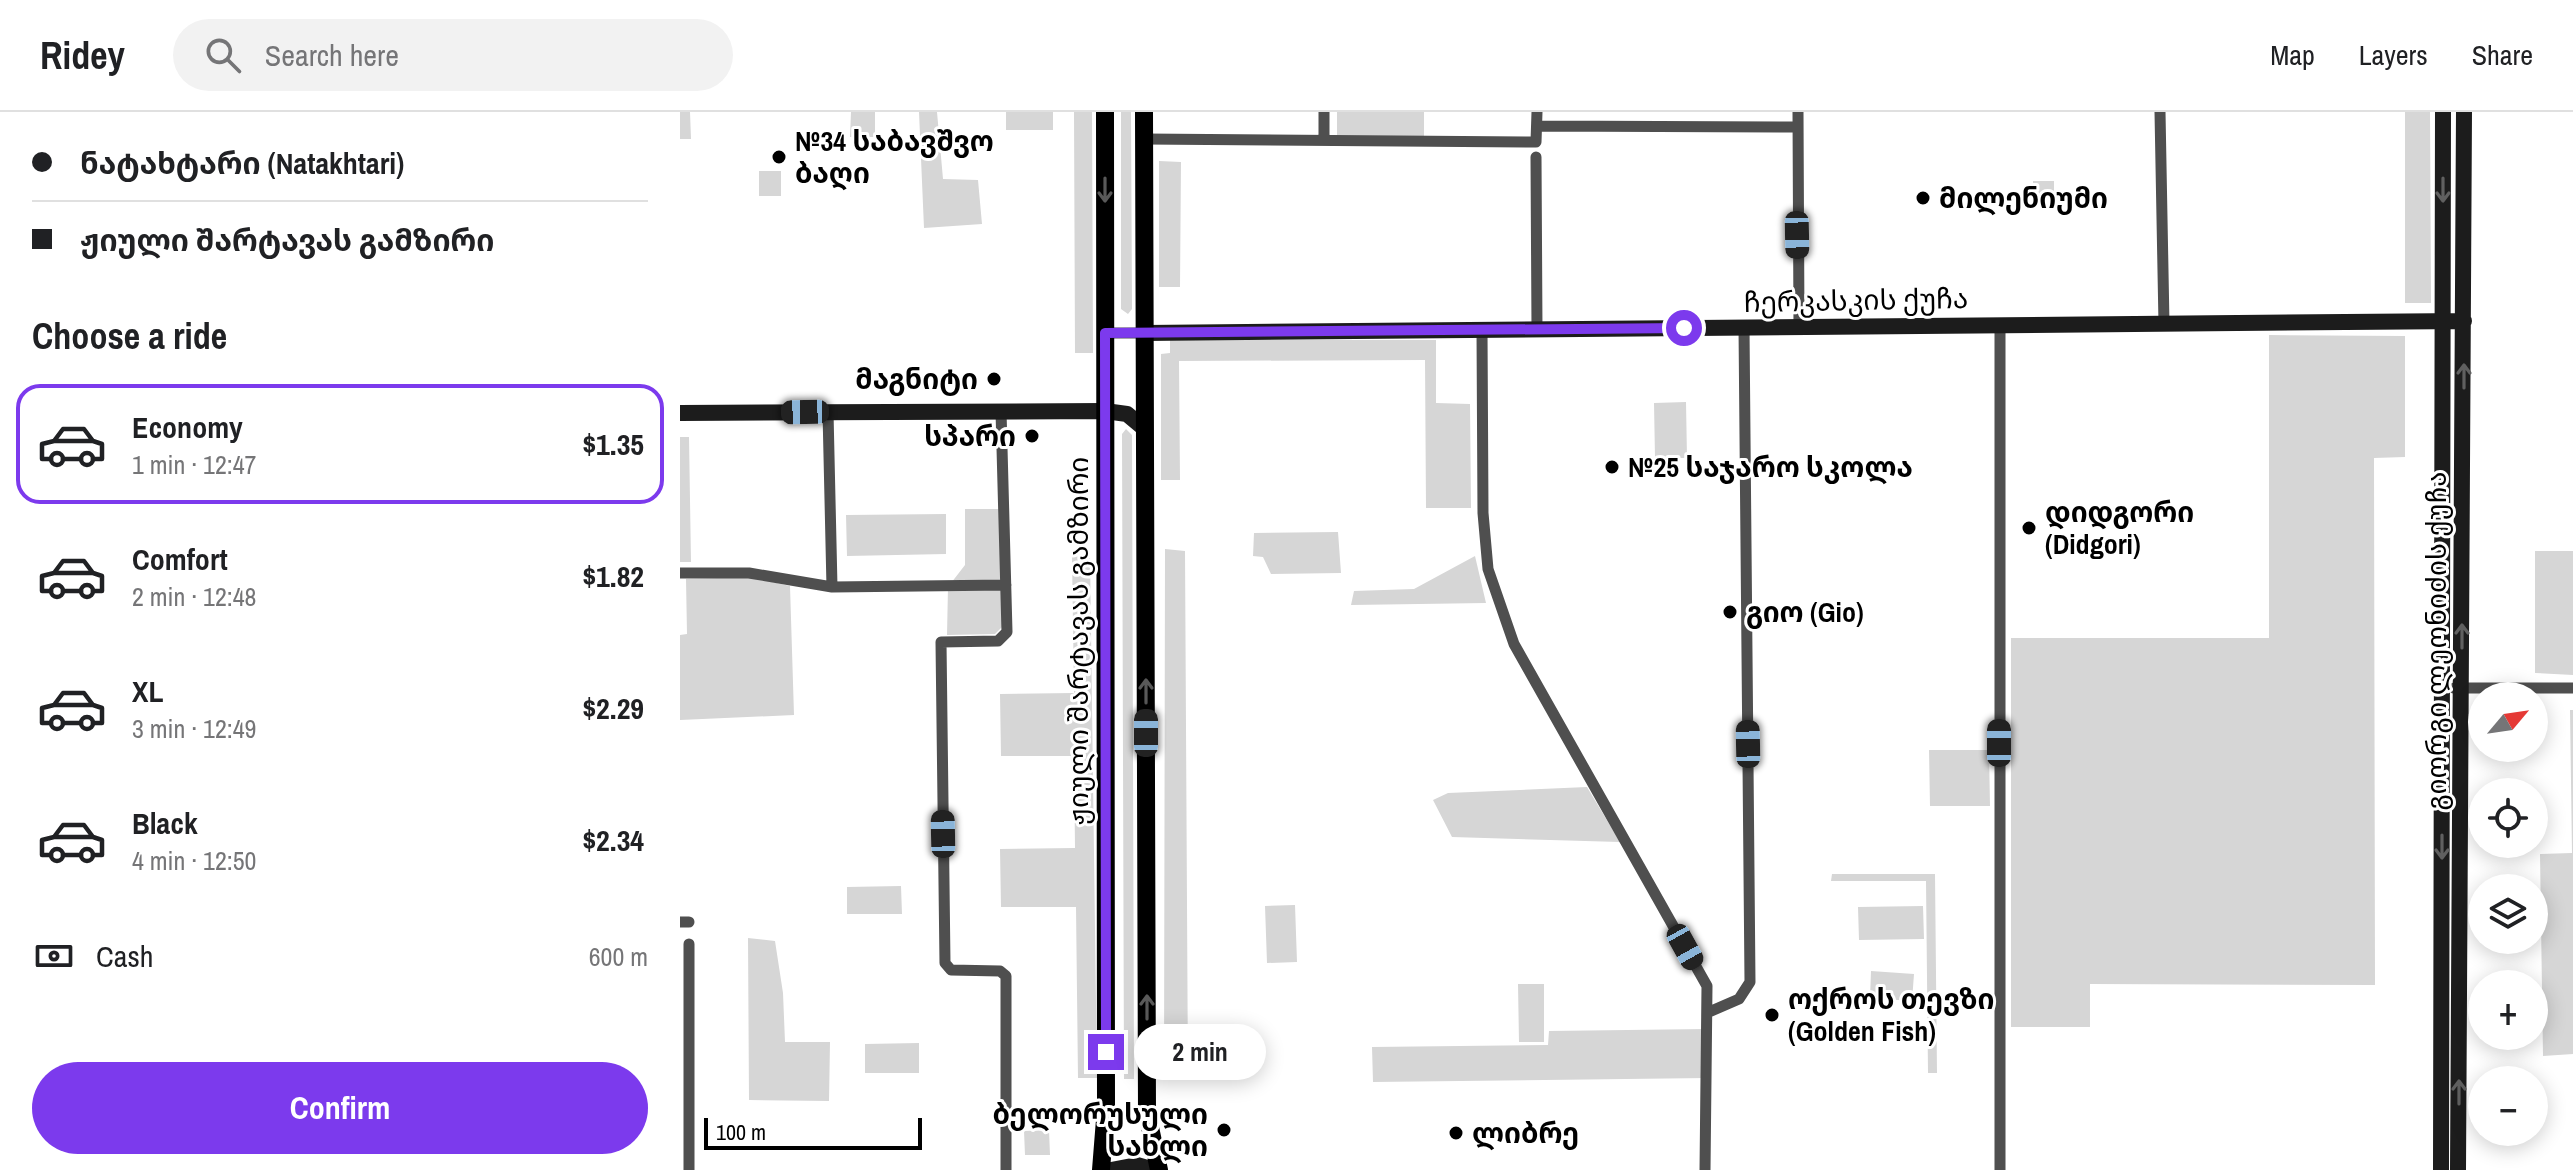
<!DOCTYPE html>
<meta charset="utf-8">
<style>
:root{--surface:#fff;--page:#f2f2f2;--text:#202124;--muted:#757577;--line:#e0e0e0;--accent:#7c3aed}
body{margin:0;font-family:"Archivo Narrow","Noto Sans Georgian",sans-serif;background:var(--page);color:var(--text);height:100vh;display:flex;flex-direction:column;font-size:30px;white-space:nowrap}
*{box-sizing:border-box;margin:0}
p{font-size:26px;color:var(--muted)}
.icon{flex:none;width:44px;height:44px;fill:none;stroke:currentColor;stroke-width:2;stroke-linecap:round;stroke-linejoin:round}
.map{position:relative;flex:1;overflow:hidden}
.side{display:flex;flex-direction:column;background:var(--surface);width:680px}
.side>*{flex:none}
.guide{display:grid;align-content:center;height:176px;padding:0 32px;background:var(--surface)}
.needle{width:52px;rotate:61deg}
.fabs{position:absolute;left:1788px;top:570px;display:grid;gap:16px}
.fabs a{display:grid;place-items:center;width:80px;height:80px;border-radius:50%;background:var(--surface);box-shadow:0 4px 20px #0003;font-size:40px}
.scale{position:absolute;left:24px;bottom:20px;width:218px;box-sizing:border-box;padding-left:8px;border:4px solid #000;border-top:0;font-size:22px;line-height:28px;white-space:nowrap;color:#000;-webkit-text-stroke:6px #fff;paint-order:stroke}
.end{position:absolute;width:36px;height:36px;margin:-18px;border:10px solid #7c3aed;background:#fff;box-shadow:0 0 0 4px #fff}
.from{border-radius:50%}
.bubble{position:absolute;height:56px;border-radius:28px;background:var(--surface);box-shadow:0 4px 20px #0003;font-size:26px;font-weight:700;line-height:56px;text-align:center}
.car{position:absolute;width:24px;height:48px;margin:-24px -12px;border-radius:10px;box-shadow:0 0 6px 2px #0007;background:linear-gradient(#222 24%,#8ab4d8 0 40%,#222 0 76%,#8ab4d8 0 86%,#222 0)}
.guide b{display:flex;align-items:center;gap:28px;height:76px;font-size:30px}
.guide b+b{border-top:2px solid var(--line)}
.guide i{width:20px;height:20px;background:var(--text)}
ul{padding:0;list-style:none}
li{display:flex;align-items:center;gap:24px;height:120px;margin:0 16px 12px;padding:0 16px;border:4px solid transparent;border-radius:24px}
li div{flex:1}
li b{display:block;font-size:30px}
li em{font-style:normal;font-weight:700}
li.current{border-color:var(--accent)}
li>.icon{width:72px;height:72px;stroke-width:1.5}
h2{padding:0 32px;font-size:36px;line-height:96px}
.pay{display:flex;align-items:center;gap:20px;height:88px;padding:0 32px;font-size:30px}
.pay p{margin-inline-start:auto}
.cta{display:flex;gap:16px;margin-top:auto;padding:16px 32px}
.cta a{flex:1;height:92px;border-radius:48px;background:var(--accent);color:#fff;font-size:32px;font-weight:700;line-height:92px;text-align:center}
header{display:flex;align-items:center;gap:48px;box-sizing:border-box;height:112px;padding:0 40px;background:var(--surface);border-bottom:2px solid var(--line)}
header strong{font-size:38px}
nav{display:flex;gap:44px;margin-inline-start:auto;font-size:28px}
.search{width:560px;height:72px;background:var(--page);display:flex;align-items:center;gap:20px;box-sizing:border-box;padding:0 28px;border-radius:44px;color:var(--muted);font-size:30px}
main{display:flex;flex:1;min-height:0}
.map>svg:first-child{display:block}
.green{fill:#d6d6d6}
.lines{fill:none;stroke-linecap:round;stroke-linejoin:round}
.street{stroke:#4f4f4f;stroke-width:11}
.secondary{stroke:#1c1c1c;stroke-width:16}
.primary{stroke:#000;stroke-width:18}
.oneway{stroke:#595959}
.oneway2{stroke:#606060}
.route{stroke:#7c3aed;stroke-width:10}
.poi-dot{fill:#000;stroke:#fff;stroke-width:3}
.labels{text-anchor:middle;stroke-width:6;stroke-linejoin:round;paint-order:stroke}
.poi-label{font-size:28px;font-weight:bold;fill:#000;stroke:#fff;text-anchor:start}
.street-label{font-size:28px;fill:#000;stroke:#fff}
</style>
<header>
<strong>Ridey</strong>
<div class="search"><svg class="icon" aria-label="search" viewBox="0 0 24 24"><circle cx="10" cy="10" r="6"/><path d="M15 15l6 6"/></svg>Search here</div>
<nav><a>Map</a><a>Layers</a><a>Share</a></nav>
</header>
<main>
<section class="side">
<div class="guide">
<b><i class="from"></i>ნატახტარი (Natakhtari)</b>
<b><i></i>ჟიული შარტავას გამზირი</b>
</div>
<h2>Choose a ride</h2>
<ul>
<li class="current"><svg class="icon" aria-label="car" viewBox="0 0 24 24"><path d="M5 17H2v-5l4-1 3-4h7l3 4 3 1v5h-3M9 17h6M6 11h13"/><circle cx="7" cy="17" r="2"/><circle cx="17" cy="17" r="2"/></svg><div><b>Economy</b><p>1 min · 12:47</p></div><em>$1.35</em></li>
<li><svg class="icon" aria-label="car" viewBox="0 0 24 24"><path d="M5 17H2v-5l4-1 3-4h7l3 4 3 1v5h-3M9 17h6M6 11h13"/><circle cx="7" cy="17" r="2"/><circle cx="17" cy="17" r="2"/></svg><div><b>Comfort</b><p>2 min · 12:48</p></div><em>$1.82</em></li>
<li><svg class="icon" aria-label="car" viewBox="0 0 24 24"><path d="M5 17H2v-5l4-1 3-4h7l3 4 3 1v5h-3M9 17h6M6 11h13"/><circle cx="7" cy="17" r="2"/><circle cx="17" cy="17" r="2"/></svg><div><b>XL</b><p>3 min · 12:49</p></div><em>$2.29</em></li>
<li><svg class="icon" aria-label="car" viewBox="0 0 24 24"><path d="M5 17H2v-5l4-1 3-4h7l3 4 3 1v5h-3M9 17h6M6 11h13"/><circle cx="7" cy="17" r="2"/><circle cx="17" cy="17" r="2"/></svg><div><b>Black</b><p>4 min · 12:50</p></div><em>$2.34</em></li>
</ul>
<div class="pay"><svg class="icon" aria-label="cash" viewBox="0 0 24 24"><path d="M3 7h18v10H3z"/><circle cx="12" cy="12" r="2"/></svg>Cash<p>600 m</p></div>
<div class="cta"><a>Confirm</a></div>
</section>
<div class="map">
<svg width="1893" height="1058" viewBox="0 0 1893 1058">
<rect width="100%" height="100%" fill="#fff"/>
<path class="green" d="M0 0H10L11 27H0Z
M171 0H195V25H170Z
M239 0H257L263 67 298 68 302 112 244 116Z
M326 0H373V18H326Z
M394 0H412L413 241H395Z
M441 0H451L452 197 448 202 441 197Z
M657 0H744V24H657Z
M1725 0H1750L1751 191H1725Z
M479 49 501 50 500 175H479Z
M79 59H101V84H79Z
M1353 69H1374V90L1353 91Z
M1589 223 1725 224V345L1694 346 1695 873 1410 872V915H1331V526H1589Z
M490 228H756V291L790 292 791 396H746L745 248 499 249 500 368H481V242L490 241Z
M1006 290 1007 346H975L974 291Z
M446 317 452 323 454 967H444L442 322Z
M0 325H9L11 450H0Z
M285 397H320L323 514 315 522 267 523 268 475 285 453Z
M266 402V442L167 444 166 403Z
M658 420 661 461 591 462 583 445 573 444 574 421Z
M485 437 505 439 508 968 484 967Z
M1855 439H1893V563L1855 561Z
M392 444H410L417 966H398L396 795H321L320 737 395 736 394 644H321L320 582 394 581Z
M795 444 806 491 671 493 674 479 734 477Z
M70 465 110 474 114 603 0 608V523L7 522 6 467Z
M1890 598H1893V942L1863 944 1860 742 1892 741Z
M1309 638 1310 694H1250L1249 638Z
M907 675 940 730 772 725 753 688 768 681Z
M1152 762H1255L1257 961H1248L1246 769H1151Z
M221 774 222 802H167V775Z
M615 793 617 850 587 851 585 794Z
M1243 794 1244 827 1179 828 1178 795Z
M68 826 95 829 103 881 105 930H150L149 989 69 988Z
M1191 859 1234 862 1232 889 1190 886Z
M838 872H864V930H839Z
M1026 917 1027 966 693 970 692 935 868 933 869 919Z
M239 931V961H185V932Z
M369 1018 370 1043H345L344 1019Z"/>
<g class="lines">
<path class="street" d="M1118 0 1119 215
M1480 0 1484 212
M857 14 1118 15
M464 27 856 30 857 0
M644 28V0
M856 45 857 217
M1320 213V1058
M802 218 803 401 808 457 834 532 1027 874 1025 1058
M425 221H465
M321 299 327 520 318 529 261 530 265 851 271 858 320 859 326 864V1058
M148 300 152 475
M0 461H69L152 475 326 473
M1774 576H1893
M0 810H9
M9 832V1058
M1029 900 1059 887 1070 870 1064 215"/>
<path class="secondary" d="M465 221 1784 209
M0 301 425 299 447 302 465 317
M431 1058 457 1053 474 1058
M1761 1058 1763 0
M1778 1058 1784 0"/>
<path class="primary" d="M464 0 467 1001 479 1058
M421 1058 426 995 425 0"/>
</g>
<defs><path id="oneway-shaft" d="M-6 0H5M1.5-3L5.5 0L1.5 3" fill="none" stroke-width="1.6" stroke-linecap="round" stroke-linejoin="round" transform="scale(2)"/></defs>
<g class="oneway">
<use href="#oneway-shaft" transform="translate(425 78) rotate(90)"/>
<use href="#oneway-shaft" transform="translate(466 579) rotate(-90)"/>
<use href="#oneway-shaft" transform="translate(467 895) rotate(-90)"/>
</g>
<g class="oneway2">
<use href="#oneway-shaft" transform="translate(1763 78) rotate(90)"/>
<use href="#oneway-shaft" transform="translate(1784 264) rotate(-90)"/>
<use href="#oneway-shaft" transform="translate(1782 524) rotate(-90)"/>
<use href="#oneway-shaft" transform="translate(1762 735) rotate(90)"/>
<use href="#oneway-shaft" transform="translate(1779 980) rotate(-90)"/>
</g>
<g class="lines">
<path class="route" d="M426 940 425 221 1004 216"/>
</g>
<g class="poi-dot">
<circle cx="99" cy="45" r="8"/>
<circle cx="1243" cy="86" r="8"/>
<circle cx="314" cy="267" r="8"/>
<circle cx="352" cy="324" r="8"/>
<circle cx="932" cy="355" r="8"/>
<circle cx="1349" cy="416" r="8"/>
<circle cx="1050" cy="500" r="8"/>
<circle cx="1092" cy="903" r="8"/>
<circle cx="544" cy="1018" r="8"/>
<circle cx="776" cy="1021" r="8"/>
</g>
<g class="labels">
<g class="poi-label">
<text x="115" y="39">№34 საბავშვო<tspan x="115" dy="32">ბაღი</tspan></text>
<text x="1259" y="96">მილენიუმი</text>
<text x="298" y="277" text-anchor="end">მაგნიტი</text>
<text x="336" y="334" text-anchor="end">სპარი</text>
<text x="948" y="365">№25 საჯარო სკოლა</text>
<text x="1365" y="410">დიდგორი<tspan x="1365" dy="32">(Didgori)</tspan></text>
<text x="1066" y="510">გიო (Gio)</text>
<text x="1108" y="897">ოქროს თევზი<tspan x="1108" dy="32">(Golden Fish)</tspan></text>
<text x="528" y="1012" text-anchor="end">ბელორუსული<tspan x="528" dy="32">სახლი</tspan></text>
<text x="792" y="1031">ლიბრე</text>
</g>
<g class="street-label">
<text transform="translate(1176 188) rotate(-1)" y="10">ჩერკასკის ქუჩა</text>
<text transform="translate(398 529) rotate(-90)" y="10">ჟიული შარტავას გამზირი</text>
<text transform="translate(1756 529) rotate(-90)" y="10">გიორგი ლეონიძის ქუჩა</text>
</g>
</g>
</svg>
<div class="fabs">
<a><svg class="needle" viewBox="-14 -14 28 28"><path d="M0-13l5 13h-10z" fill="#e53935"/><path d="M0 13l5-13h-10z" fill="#757577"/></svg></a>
<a><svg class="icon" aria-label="locate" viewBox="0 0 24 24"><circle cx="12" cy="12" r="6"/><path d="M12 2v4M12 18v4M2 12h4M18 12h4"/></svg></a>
<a><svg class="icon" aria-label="layers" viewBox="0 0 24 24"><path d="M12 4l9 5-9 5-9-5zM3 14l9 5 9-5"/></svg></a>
<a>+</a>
<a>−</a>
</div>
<div class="scale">100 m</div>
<i class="end from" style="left:1004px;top:216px"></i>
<i class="end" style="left:426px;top:940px"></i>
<div class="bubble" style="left:454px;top:912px;width:132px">2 min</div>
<i class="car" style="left:1117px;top:123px;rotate:179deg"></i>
<i class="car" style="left:125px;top:300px;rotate:269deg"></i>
<i class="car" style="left:466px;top:621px;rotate:0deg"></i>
<i class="car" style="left:1319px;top:631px;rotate:0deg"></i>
<i class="car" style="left:1068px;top:632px;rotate:359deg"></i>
<i class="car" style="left:263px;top:722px;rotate:359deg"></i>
<i class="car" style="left:1005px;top:835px;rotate:151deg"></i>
</div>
</main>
